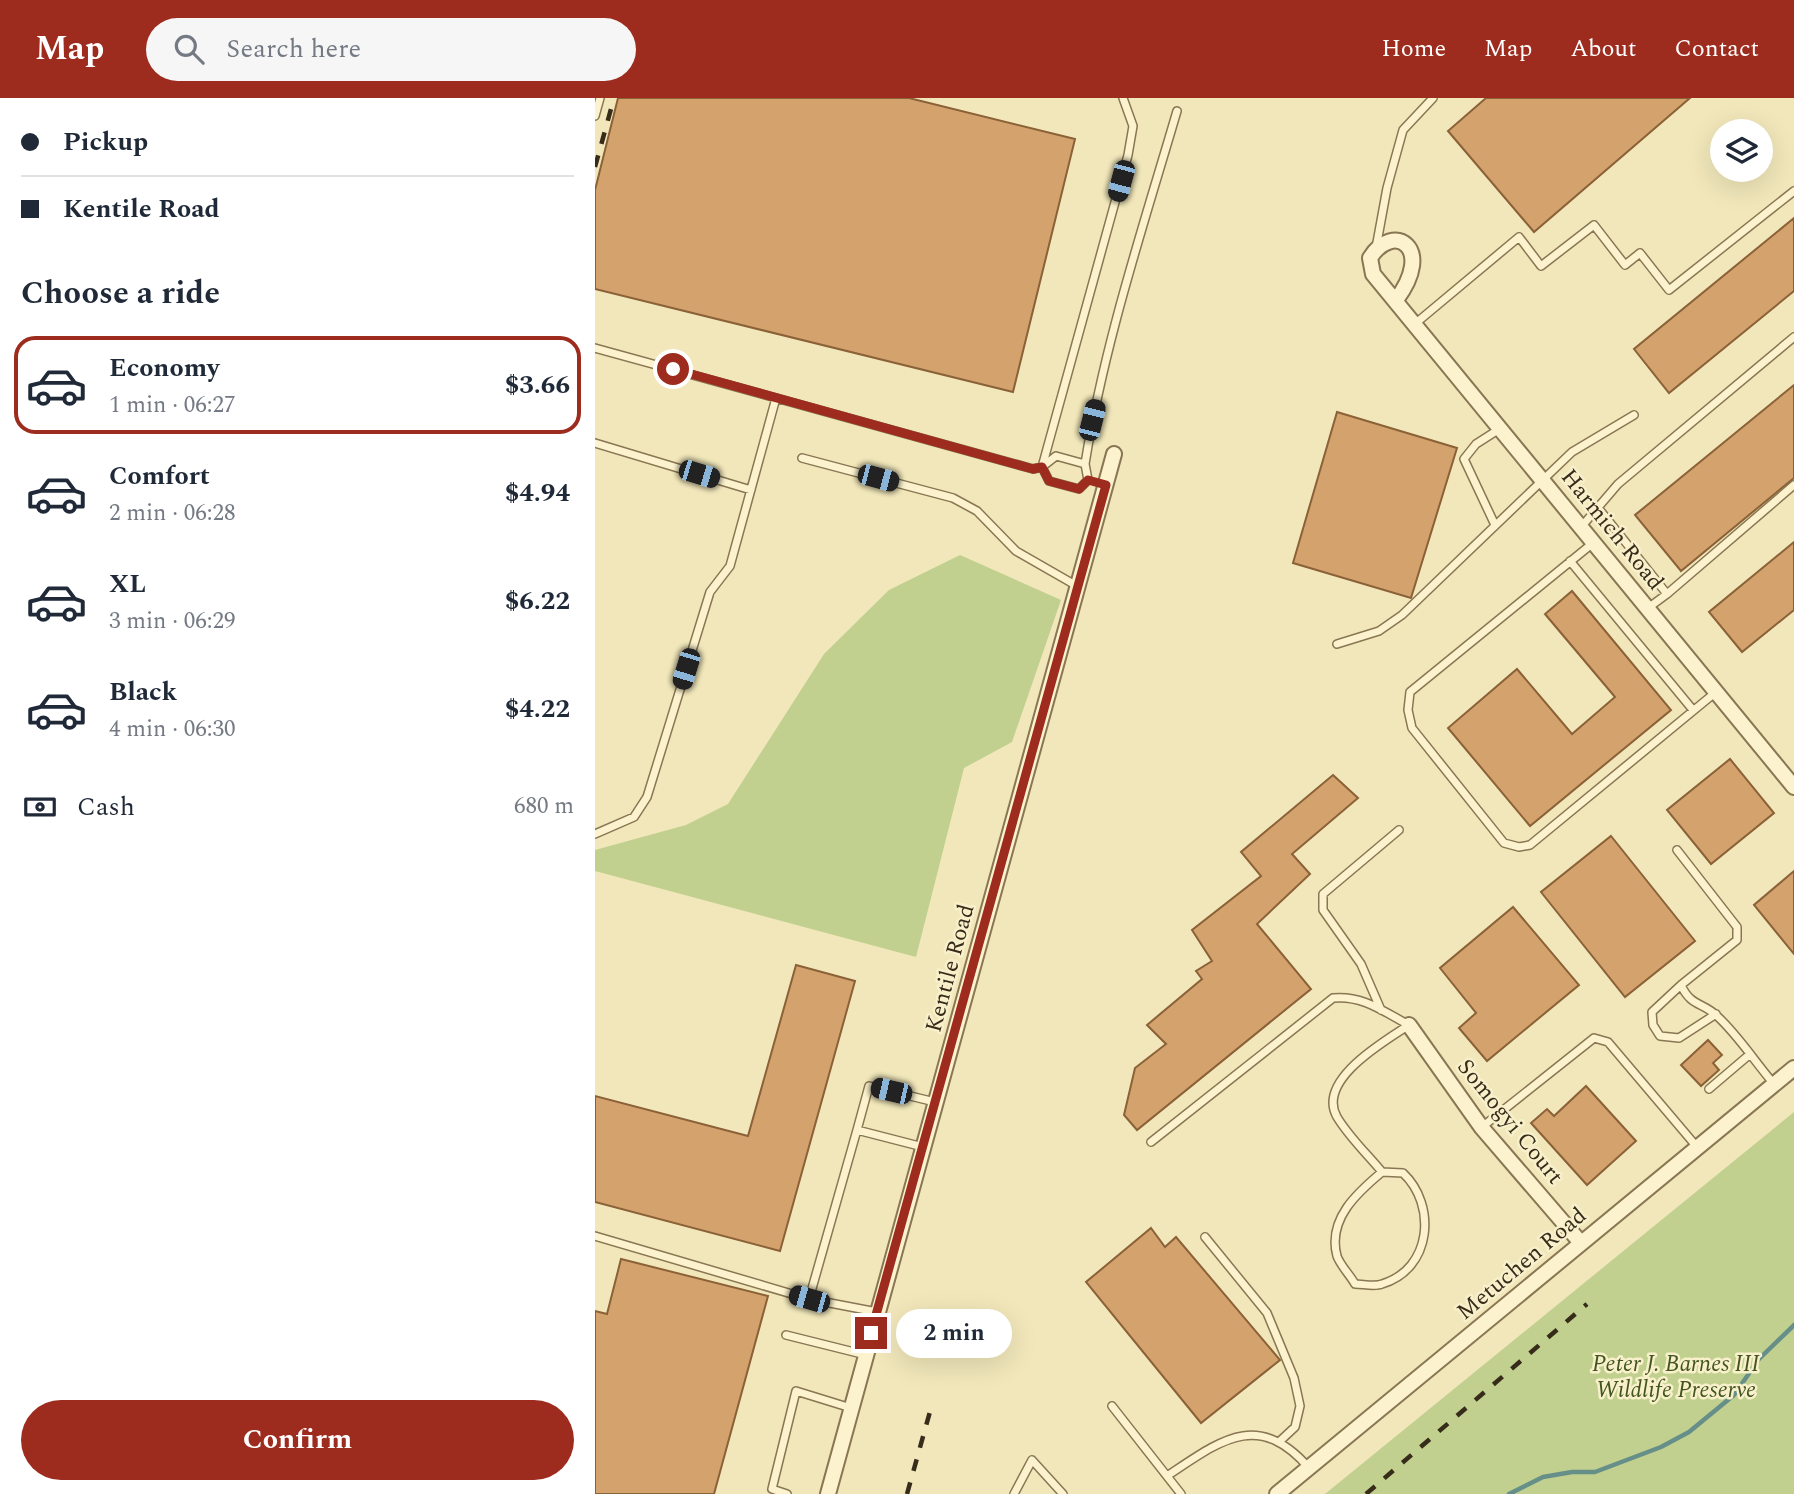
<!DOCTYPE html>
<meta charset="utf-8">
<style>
:root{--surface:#fff;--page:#f6f6f7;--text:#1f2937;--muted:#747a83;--line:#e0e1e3;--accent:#9d2b1e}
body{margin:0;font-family:Spectral,serif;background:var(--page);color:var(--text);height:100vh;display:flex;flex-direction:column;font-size:26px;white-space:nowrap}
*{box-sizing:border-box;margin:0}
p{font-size:23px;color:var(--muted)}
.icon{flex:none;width:38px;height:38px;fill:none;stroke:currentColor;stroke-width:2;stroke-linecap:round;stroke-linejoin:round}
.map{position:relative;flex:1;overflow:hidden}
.details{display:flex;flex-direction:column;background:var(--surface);width:595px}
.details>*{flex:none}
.hud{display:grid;align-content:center;height:154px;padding:0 21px;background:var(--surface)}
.controls{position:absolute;left:1115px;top:21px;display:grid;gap:14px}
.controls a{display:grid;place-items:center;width:63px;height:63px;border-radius:50%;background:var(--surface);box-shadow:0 7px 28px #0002;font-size:35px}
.end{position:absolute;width:32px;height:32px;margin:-16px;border:9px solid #9d2b1e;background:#fff;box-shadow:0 0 0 4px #fff}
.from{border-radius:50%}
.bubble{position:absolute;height:49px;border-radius:24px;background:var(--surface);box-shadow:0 7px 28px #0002;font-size:23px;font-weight:700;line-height:49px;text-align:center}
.car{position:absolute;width:21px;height:42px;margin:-21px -10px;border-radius:9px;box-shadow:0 0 5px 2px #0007;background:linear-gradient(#222 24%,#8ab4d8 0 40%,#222 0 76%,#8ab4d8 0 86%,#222 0)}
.hud b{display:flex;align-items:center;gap:24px;height:66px;font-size:26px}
.hud b+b{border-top:2px solid var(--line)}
.hud i{width:18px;height:18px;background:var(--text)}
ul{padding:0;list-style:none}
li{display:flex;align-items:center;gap:21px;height:98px;margin:0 14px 10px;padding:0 7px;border:4px solid transparent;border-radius:21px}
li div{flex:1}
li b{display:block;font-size:26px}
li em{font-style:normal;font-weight:700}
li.current{border-color:var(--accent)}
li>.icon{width:63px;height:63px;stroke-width:1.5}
h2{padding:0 21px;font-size:32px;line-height:84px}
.pay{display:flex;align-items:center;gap:18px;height:77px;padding:0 21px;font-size:26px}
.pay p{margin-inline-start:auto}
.primary-button{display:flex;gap:14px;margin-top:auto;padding:14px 21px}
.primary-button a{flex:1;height:80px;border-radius:42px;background:var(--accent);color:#fff;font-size:28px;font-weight:700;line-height:80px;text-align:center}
header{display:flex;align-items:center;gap:42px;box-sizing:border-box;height:98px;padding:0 35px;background:var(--accent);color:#fff}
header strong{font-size:33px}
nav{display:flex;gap:38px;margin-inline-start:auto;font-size:24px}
.search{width:490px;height:63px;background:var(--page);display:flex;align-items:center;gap:18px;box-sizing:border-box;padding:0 24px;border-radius:38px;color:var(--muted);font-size:26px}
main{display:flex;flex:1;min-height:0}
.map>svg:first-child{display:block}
.green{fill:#c1d08e}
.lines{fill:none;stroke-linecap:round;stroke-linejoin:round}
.stream{stroke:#668f89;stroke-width:4.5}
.building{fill:#d3a26d;stroke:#8b6137;stroke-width:2}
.lane-casing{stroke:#897653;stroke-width:10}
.street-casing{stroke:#897653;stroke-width:18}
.lane{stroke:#fcf3ce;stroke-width:7}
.street{stroke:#fcf3ce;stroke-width:14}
.rail{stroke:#372b1a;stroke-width:4.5;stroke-dasharray:12 12;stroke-linecap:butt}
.route{stroke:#9d2b1e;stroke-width:9}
.labels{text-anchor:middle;stroke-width:5;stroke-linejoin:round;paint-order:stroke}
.street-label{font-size:23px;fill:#372b1a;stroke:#f8f0cb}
.park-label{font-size:23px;font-style:italic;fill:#42551e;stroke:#f8f0cb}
</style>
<header>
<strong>Map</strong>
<div class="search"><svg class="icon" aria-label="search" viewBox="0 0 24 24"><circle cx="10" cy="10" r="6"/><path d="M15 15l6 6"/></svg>Search here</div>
<nav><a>Home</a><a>Map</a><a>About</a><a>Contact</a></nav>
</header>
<main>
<section class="details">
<div class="hud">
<b><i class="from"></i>Pickup</b>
<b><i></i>Kentile Road</b>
</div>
<h2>Choose a ride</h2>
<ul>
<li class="current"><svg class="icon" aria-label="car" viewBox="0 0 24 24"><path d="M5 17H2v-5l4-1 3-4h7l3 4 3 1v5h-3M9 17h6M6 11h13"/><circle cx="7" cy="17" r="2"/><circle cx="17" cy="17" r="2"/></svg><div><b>Economy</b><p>1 min · 06:27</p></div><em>$3.66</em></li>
<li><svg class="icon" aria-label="car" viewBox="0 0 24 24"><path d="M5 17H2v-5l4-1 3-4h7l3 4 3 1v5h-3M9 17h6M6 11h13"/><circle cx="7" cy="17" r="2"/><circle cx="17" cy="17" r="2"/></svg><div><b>Comfort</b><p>2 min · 06:28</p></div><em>$4.94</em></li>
<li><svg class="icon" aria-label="car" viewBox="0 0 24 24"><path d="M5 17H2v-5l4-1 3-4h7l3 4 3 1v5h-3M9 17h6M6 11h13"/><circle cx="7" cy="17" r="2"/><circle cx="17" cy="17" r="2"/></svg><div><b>XL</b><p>3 min · 06:29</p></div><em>$6.22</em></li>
<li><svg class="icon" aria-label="car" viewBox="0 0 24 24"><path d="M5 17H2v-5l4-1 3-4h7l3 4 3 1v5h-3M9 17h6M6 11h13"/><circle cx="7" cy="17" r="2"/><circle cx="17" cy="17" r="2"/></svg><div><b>Black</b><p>4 min · 06:30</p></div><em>$4.22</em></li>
</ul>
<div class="pay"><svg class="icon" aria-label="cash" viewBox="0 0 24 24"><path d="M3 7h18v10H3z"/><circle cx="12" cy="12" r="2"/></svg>Cash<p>680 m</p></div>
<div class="primary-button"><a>Confirm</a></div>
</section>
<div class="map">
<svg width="1199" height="1396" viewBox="0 0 1199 1396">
<rect width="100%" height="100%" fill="#f1e7ba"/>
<path class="green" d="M365 457 466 502 417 644 369 670 321 859 0 773V752L91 727 133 706 229 556 294 492Z
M1199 1014V1396H730Z"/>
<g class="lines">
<path class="stream" d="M914 1396 948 1379 977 1374H1000L1066 1349 1094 1334 1139 1297 1164 1261 1199 1227"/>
</g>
<path class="building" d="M23 0H314L480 41 418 294 0 191V92Z
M891 0H1095L939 134 853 33Z
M1199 120V193L1074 295 1039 251Z
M1199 287V380L1086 473 1040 417Z
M742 314 862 350 816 500 698 465Z
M1199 444V512L1147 554 1114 514Z
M977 493 1076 612 935 728 853 630 922 571 977 636 1020 599 950 516Z
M1135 661 1179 715 1116 766 1072 712Z
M738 677 763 700 697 756 715 776 662 826 716 891 542 1032 529 1017 540 970 571 946 552 927 607 881 601 873 617 863 597 832 666 778 646 754Z
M1016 738 1100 843 1030 899 946 794Z
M1199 773V856L1159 807Z
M918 809 984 887 892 963 864 930 881 915 845 870Z
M201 867 260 883 185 1153 0 1104V998L153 1038Z
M1113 942 1127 957 1118 965 1124 972 1106 988 1086 967Z
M991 988 1041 1043 992 1087 936 1025 952 1011 959 1018Z
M556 1130 570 1149 581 1139 685 1262 606 1325 491 1184Z
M26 1161 173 1198 119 1396H0V1213L12 1216Z"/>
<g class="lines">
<defs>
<path id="lane" d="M0 18 5 0
M781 150 792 90 808 32 838 0
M821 225 924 139 946 168 999 127 1030 167 1045 155 1074 192 1199 93
M0 250 438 371 447 369 533 57 538 28 528 0
M0 345 156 392
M461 358 490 366 493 382 484 391 454 383 447 369Z
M207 360 358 400 382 413 421 453 482 488
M490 366C509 246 548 129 582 13
M1004 411 1072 496 1199 387
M900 427 869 361 881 346 906 330
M987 428 1023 386 1199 239
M998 445 815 594 813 612 817 630 909 745 924 749 935 747 1121 594
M975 463 1098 612
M1053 510 1072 496
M742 546 784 533 807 517 977 354 1039 317
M0 736 39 719 52 699 115 494 135 468 181 300
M1082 752 1142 829V842L1086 887C1096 909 1108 904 1122 918 1143 937 1160 964 1179 986
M1086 887 1057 914 1058 927 1065 938 1084 940 1121 916
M786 912 766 866 728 812V796L804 732
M1114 991 1154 957
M887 1029 999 940 1013 944 1102 1049
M262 1032 214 1201 282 1214
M556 1044 738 900C768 897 789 914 814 927 790 943 721 982 742 1019 754 1039 773 1057 787 1074L808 1075C842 1107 837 1171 787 1186 780 1189 768 1186 760 1186 755 1177 745 1167 742 1158 732 1121 763 1094 787 1074
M328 1049 262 1032 274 988 340 1004
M0 1138 214 1201
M610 1139 672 1215 699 1280 705 1308 700 1329 685 1343
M191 1237 271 1257
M517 1308 586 1396
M572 1378C625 1343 663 1311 714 1370
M192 1396 177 1391 201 1293 256 1310
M419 1396 437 1362 468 1396"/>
<path id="street" d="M801 202C841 149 798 123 775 160L778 176 1199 689
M814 927 887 1030 986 1145
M233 1396 519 356
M682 1396 1199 970"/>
</defs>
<use href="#lane" class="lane-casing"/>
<use href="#street" class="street-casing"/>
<use href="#lane" class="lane"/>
<use href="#street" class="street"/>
<path class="rail" d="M0 69 19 0
M312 1396 336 1310
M771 1396 992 1206"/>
</g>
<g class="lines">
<path class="route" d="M78 271 438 371 447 369 454 383 484 391 493 382 511 387 276 1235"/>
</g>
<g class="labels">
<g class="street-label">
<text transform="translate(1018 431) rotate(51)" y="8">Harmich Road</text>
<text transform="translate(354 870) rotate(-75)" y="8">Kentile Road</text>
<text transform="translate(916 1023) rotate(51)" y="8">Somogyi Court</text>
<text transform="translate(926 1165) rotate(-40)" y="8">Metuchen Road</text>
</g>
<g class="park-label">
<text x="1081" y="1273">Peter J. Barnes III<tspan x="1081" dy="26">Wildlife Preserve</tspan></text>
</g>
</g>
</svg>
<div class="controls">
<a><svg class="icon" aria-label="layers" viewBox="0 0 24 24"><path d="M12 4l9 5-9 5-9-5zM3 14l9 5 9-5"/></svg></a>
</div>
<i class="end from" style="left:78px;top:271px"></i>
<i class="end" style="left:276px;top:1235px"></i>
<div class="bubble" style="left:301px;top:1211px;width:116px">2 min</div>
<i class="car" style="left:526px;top:83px;rotate:195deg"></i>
<i class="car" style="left:497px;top:322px;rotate:14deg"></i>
<i class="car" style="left:104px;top:376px;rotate:107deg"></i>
<i class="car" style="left:283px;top:380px;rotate:105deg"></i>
<i class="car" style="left:91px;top:571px;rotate:197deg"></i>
<i class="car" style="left:296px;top:993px;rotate:283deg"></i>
<i class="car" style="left:214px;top:1201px;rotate:286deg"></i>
</div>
</main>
